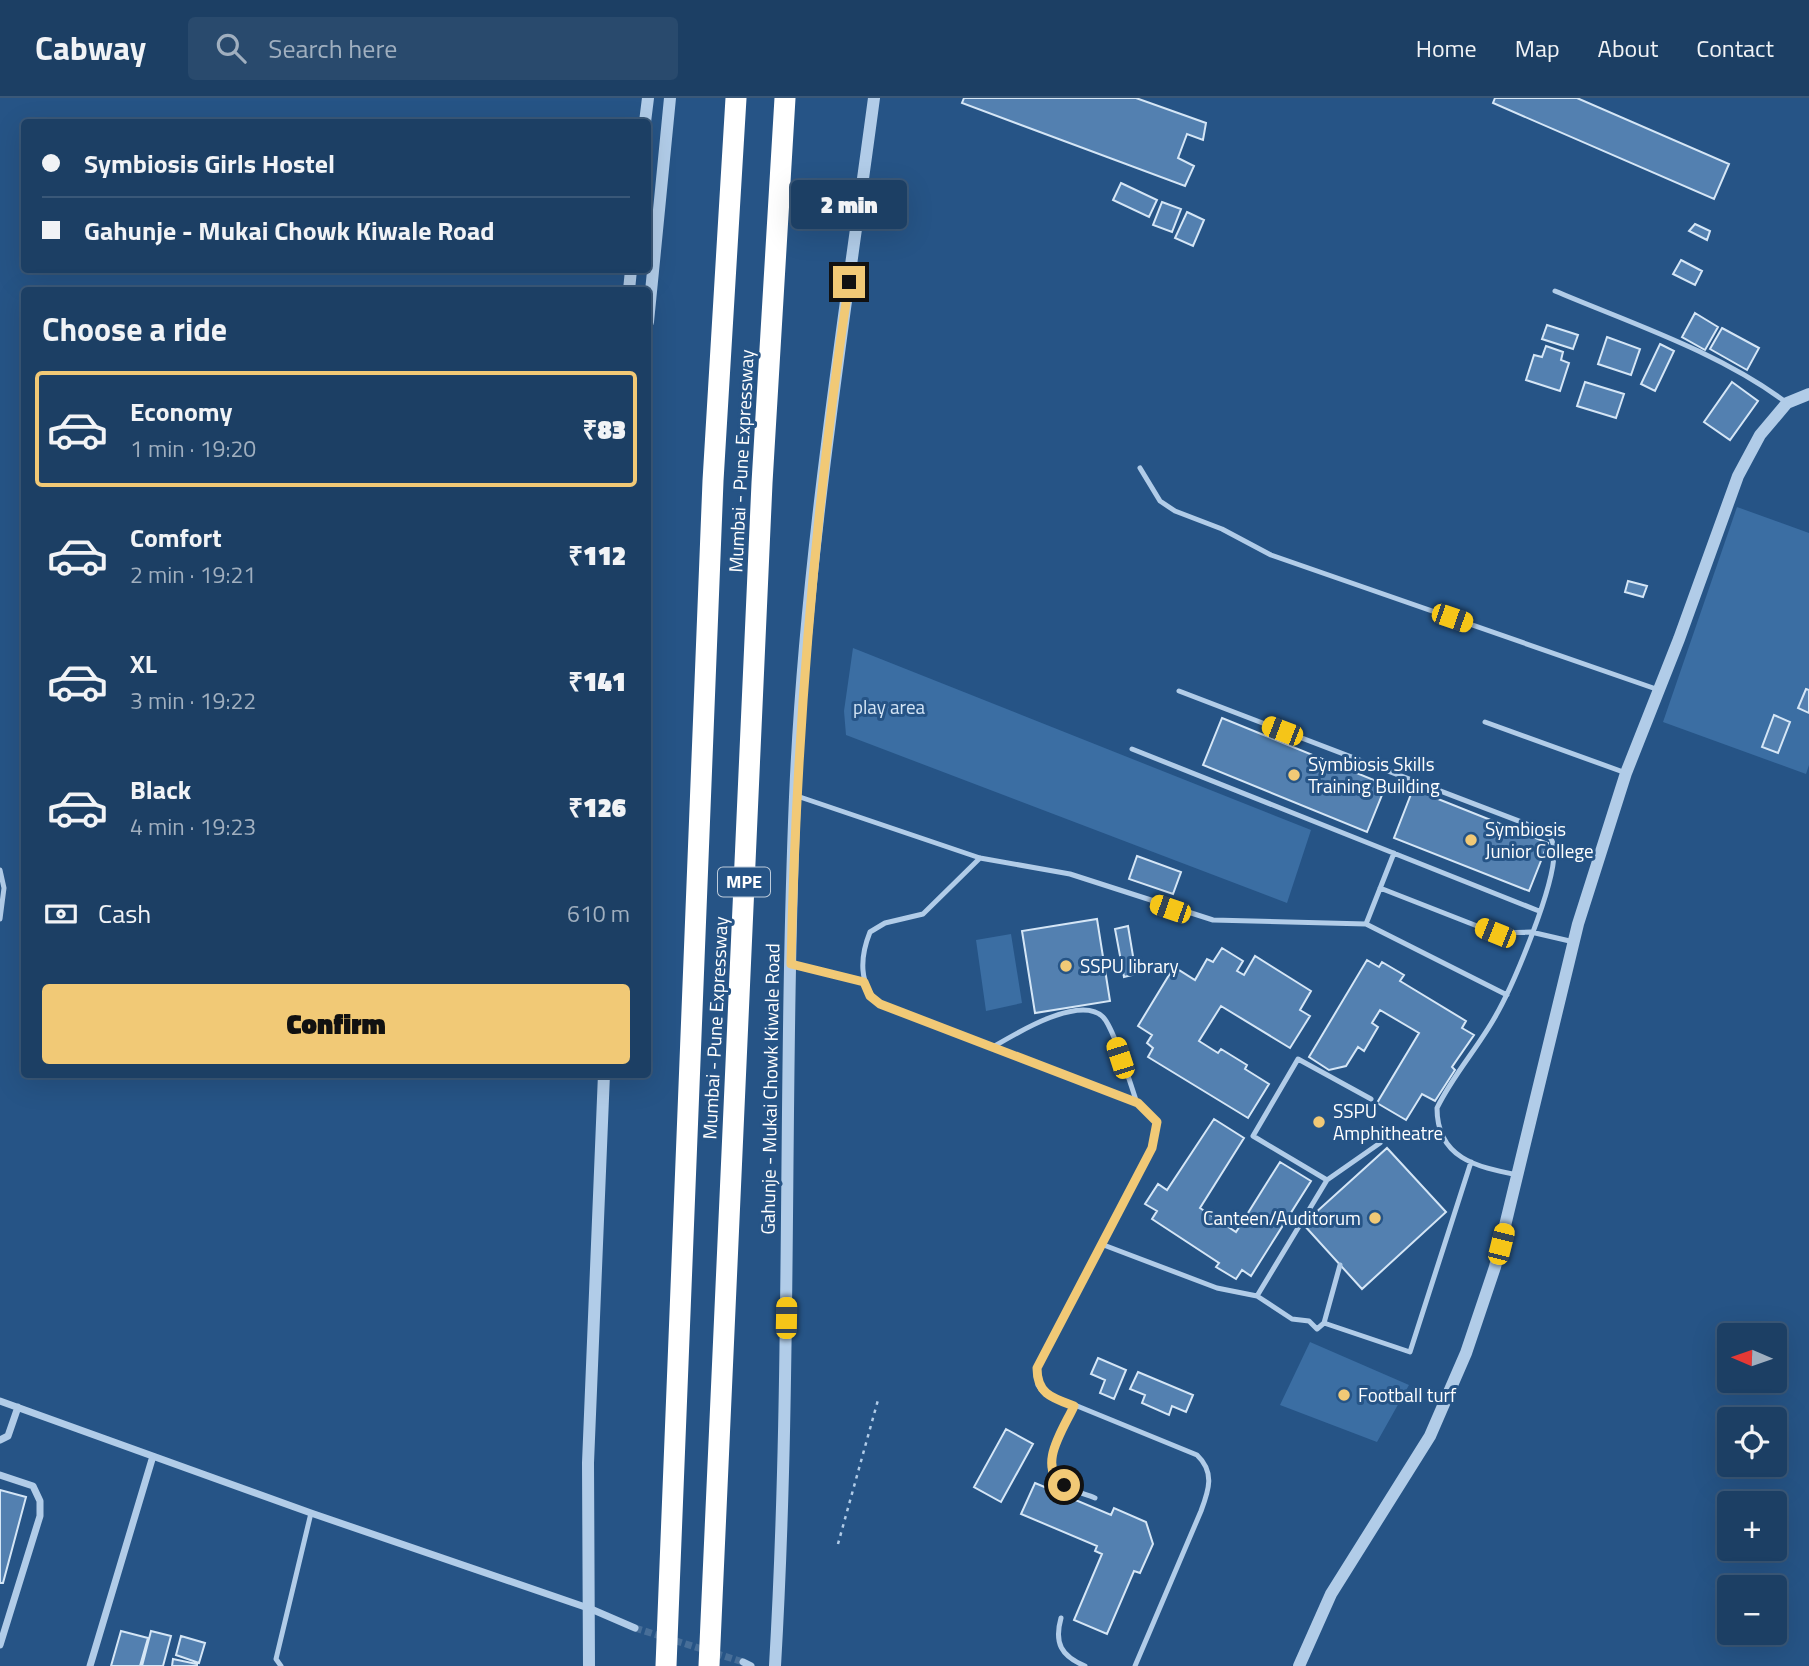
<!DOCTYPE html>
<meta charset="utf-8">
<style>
:root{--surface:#1c3f64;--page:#294a6d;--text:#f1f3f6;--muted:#a0afbf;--line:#3a5878;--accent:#f1c976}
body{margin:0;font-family:"Titillium Web",sans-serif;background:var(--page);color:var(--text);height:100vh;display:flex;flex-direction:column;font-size:26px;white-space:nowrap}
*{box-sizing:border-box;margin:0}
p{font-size:23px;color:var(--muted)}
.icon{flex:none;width:38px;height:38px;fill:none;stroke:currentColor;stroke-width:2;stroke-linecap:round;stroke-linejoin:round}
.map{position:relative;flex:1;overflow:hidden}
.details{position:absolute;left:21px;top:189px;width:630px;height:791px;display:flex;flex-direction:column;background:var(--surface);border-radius:7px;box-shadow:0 7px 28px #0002,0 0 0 2px var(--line)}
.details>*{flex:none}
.top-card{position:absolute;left:21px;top:21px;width:630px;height:154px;border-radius:7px;box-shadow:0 7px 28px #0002,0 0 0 2px var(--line);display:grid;align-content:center;height:154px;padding:0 21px;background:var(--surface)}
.needle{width:46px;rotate:272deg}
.tools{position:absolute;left:1717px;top:1225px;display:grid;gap:14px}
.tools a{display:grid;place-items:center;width:70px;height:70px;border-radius:7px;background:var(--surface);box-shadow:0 7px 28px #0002,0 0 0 2px var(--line);font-size:35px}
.end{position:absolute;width:32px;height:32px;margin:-16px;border:9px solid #f1c976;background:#111;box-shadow:0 0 0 4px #111}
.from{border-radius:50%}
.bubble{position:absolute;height:49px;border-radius:7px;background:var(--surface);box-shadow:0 7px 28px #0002,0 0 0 2px var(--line);font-size:23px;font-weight:800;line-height:49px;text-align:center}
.car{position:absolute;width:21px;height:42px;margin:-21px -10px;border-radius:9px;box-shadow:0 0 5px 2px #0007;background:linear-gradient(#f5c518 24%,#345 0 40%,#f5c518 0 76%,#345 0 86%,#f5c518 0)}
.top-card b{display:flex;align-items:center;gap:24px;height:66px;font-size:26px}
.top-card b+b{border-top:2px solid var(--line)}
.top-card i{width:18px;height:18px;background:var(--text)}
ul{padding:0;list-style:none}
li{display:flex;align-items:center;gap:21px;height:116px;margin:0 14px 10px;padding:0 7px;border:4px solid transparent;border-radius:7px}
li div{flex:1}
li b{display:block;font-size:26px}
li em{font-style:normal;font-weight:800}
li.active{border-color:var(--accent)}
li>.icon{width:63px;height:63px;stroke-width:1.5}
h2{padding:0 21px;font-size:32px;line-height:84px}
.pay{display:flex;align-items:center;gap:18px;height:77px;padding:0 21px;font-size:26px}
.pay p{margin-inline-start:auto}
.cta{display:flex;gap:14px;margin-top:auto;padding:14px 21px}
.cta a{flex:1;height:80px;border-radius:7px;background:var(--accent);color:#111;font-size:28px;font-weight:800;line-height:80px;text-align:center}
header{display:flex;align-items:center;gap:42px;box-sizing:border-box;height:98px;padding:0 35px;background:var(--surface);border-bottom:2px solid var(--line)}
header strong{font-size:33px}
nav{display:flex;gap:38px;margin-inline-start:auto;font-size:24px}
.search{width:490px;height:63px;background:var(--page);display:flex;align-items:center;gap:18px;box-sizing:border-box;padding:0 24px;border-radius:7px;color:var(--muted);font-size:26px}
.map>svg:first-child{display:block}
.green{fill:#3b6ea3}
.building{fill:#5380b0;stroke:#d5e6f6;stroke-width:2}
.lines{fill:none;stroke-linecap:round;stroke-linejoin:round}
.minor-tunnel{stroke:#476e98;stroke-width:7;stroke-dasharray:7 3.5;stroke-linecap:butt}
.path{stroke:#b1cce8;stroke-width:2.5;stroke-dasharray:3.5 5;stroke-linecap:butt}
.service{stroke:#b1cce8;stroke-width:5}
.minor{stroke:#b1cce8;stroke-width:7}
.tertiary{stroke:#b1cce8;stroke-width:12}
.motorway{stroke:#fff;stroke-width:21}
.route{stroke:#f1c976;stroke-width:9}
.poi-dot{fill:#f1c976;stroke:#265486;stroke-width:2.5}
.labels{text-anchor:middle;stroke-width:6;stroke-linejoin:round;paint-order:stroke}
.shield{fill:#265486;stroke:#beccdb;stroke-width:2}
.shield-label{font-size:18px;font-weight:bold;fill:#fff}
.street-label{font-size:19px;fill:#fff;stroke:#265486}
.park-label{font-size:19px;fill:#d5e6f6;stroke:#265486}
.poi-label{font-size:19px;fill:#fff;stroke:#265486;text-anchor:start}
</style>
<header>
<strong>Cabway</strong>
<div class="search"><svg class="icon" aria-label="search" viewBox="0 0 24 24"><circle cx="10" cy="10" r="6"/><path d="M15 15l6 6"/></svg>Search here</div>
<nav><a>Home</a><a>Map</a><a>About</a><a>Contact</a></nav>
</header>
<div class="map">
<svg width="1809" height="1568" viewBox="0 0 1809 1568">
<rect width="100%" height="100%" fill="#265486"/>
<path class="green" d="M1737 409 1809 435V667L1806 676 1663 624Z
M853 550 1311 732 1287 805 846 637 844 613Z
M1011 836 1022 905 986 913 976 842Z
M1310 1244 1409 1287 1377 1344 1280 1307Z"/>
<path class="building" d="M964 0H1136L1206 25 1203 42 1187 36 1178 60 1194 68 1185 88 962 5Z
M1495 0H1577L1729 66 1714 101 1493 5Z
M1121 85 1157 102 1149 119 1113 102Z
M1162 104 1181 111 1172 134 1153 127Z
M1187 114 1204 122 1193 148 1175 140Z
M1695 126 1710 133 1707 142 1689 133Z
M1681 162 1702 173 1695 187 1673 176Z
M1695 215 1718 229 1705 252 1682 239Z
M1547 227 1578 237 1573 251 1542 241Z
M1722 230 1759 250 1747 272 1710 251Z
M1607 239 1640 251 1631 277 1598 266Z
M1660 246 1674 253 1655 293 1641 286Z
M1546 248 1563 254 1561 262 1569 265 1560 293 1526 282 1534 257 1542 259Z
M1585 284 1624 296 1616 320 1577 308Z
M1732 284 1758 303 1730 342 1704 324Z
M1628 483 1647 488 1643 499 1625 494Z
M1806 591 1809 592V615L1798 610Z
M1774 617 1790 624 1778 655 1762 649Z
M1222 620 1386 687 1367 734 1203 667Z
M1413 691 1548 745 1529 793 1394 740Z
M1137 758 1181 774 1173 796 1129 781Z
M1097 821 1110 903 1035 915 1022 833Z
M1128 828 1136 876 1124 879 1115 831Z
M1222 850 1243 863 1237 873 1244 877 1255 858 1311 893 1300 912 1310 918 1290 950 1221 908 1199 943 1218 955 1221 951 1247 967 1245 971 1269 986 1248 1020 1148 959 1153 950 1147 945 1152 937 1138 928 1174 869 1195 882 1207 861 1213 864Z
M1367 862 1379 869 1382 864 1404 877 1400 883 1466 923 1462 930 1474 937 1452 969 1455 972 1435 1003 1422 996 1406 1022 1377 1005 1419 935 1380 912 1372 925 1378 929 1364 953 1358 949 1346 968 1329 972 1309 959Z
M1214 1021 1244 1040 1200 1110 1236 1134 1280 1064 1311 1083 1251 1178 1242 1172 1236 1181 1216 1169 1219 1165 1152 1121 1157 1113 1145 1106 1158 1086 1167 1092Z
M1387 1050 1446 1114 1362 1191 1303 1126Z
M1098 1260 1126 1272 1114 1301 1100 1295 1105 1282 1091 1276Z
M1138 1274 1193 1297 1186 1314 1172 1308 1169 1317 1142 1305 1145 1297 1130 1291Z
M1006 1331 1033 1346 1001 1404 974 1389Z
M1035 1385 1111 1417 1114 1410 1146 1424 1153 1446 1140 1475 1134 1473 1107 1536 1074 1522 1102 1456 1095 1453 1097 1448 1021 1416Z
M0 1392 26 1399 3 1485H0Z
M121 1533 148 1540 140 1568H111Z
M151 1533 171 1538 163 1568H142Z
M181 1538 205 1545 199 1565 176 1557Z
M173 1561 197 1566V1568H172Z"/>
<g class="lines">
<path class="minor-tunnel" d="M635 1530 743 1564"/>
<path class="path" d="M838 1446 878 1302"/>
<path class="service" d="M1555 193C1633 226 1719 254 1787 305
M1140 370 1160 403 1175 413 1222 431 1271 457 1659 592
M1179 593 1545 733C1550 739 1554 743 1554 752 1556 786 1513 888 1495 919 1477 951 1453 977 1437 1010 1437 1060 1476 1069 1518 1077
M1485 624 1626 675
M1132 651 1539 813
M797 698 980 760 1070 776 1213 822 1366 826 1507 897
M980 760 923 816 885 825 870 834C860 859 858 887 880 906L1137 1005 1157 1024 1152 1050 1037 1270 1038 1287 1043 1294 1197 1357C1215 1374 1209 1392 1201 1413L1135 1568
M0 772 4 790 0 821
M1380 790 1495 835 1531 834 1574 844
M1366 826 1394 755
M793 867 864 884
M993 949C1015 936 1080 896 1103 919 1114 930 1131 988 1137 1005
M1327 1082 1253 1038 1298 961 1371 1001
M1101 1146 1217 1190 1257 1198 1292 1221 1309 1223 1317 1231 1324 1225 1340 1167
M1257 1198 1327 1082 1380 1045
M1324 1225 1410 1254 1471 1064
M1074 1308C1067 1324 1041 1366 1054 1381 1063 1391 1083 1395 1095 1400
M1061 1520C1054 1545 1061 1558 1085 1568
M281 1568 276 1561 311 1415"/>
<path class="minor" d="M0 1303 311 1415 591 1511 635 1530
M0 1342 8 1338 18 1309
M0 1377 33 1388 40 1403V1418L0 1547
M743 1564 751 1568
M90 1568 153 1358"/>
<path class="tertiary" d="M645 24 648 0
M629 192 631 172
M648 224 670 0
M589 1568 588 1365 604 976
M775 1568C792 1279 783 988 795 699 805 465 843 232 874 0
M1299 1568 1331 1496 1430 1338 1466 1255 1495 1169 1578 826 1626 675 1679 541 1738 378 1760 337 1787 305 1809 296"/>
<path class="motorway" d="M666 1568 713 383 736 0
M709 1568 762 385 785 0"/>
</g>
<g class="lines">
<path class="route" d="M849 184C815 410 796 638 791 866L864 884 870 898 880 906 1138 1005 1157 1024 1152 1050 1037 1270C1037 1296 1052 1300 1074 1308 1063 1332 1036 1369 1064 1387"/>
</g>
<g class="poi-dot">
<circle cx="1294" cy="677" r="7"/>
<circle cx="1471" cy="742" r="7"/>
<circle cx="1066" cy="868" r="7"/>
<circle cx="1319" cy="1024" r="7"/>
<circle cx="1375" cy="1120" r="7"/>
<circle cx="1344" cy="1297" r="7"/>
</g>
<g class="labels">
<rect class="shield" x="718" y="769.5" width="52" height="29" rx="5"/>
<g class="shield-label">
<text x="744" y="790">MPE</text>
</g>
<g class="street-label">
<text transform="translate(741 363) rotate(-87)" y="7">Mumbai - Pune Expressway</text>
<text transform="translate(715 930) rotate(-87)" y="7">Mumbai - Pune Expressway</text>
<text transform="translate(770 991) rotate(-89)" y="7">Gahunje - Mukai Chowk Kiwale Road</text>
</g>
<g class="park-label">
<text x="889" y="616">play area</text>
</g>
<g class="poi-label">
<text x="1308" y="673">Symbiosis Skills<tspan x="1308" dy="22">Training Building</tspan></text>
<text x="1485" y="738">Symbiosis<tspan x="1485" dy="22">Junior College</tspan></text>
<text x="1080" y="875">SSPU library</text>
<text x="1333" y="1020">SSPU<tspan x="1333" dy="22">Amphitheatre</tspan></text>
<text x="1361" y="1127" text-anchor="end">Canteen/Auditorum</text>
<text x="1358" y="1304">Football turf</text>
</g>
</g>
</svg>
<div class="tools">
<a><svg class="needle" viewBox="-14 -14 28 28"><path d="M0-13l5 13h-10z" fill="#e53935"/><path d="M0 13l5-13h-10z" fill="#a0afbf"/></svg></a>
<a><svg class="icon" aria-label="locate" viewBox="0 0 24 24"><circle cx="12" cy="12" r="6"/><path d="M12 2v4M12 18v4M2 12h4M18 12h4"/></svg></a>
<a>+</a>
<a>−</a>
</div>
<i class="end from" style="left:1064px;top:1387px"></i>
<i class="end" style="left:849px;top:184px"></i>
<div class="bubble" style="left:791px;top:82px;width:116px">2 min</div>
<i class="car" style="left:1452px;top:520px;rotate:109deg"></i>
<i class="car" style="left:1282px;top:633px;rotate:291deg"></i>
<i class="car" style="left:1170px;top:811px;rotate:289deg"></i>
<i class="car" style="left:1495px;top:835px;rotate:292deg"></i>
<i class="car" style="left:1120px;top:960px;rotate:342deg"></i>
<i class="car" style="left:1501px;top:1146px;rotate:14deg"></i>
<i class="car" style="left:786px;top:1220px;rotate:1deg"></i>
<div class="top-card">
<b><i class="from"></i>Symbiosis Girls Hostel</b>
<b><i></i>Gahunje - Mukai Chowk Kiwale Road</b>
</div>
<section class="details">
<h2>Choose a ride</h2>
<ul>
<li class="active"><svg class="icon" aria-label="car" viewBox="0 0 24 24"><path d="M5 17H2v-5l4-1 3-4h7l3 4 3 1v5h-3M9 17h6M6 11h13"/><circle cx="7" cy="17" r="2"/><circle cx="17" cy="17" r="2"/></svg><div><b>Economy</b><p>1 min · 19:20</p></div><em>₹83</em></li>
<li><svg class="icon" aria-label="car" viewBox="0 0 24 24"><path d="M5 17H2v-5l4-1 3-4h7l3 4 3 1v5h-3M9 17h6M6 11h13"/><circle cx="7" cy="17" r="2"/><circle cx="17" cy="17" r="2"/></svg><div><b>Comfort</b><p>2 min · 19:21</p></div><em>₹112</em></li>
<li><svg class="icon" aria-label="car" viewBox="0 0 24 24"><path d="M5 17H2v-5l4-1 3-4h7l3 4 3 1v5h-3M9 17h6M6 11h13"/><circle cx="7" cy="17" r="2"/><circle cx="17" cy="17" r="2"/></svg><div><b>XL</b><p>3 min · 19:22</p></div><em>₹141</em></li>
<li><svg class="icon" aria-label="car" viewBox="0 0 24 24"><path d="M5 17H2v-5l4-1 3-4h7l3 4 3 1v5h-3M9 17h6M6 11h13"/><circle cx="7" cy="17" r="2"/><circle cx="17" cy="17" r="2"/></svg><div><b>Black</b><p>4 min · 19:23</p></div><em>₹126</em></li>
</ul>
<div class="pay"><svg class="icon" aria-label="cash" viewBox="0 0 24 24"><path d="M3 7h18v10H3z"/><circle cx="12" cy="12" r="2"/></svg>Cash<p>610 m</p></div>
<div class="cta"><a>Confirm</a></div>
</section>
</div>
